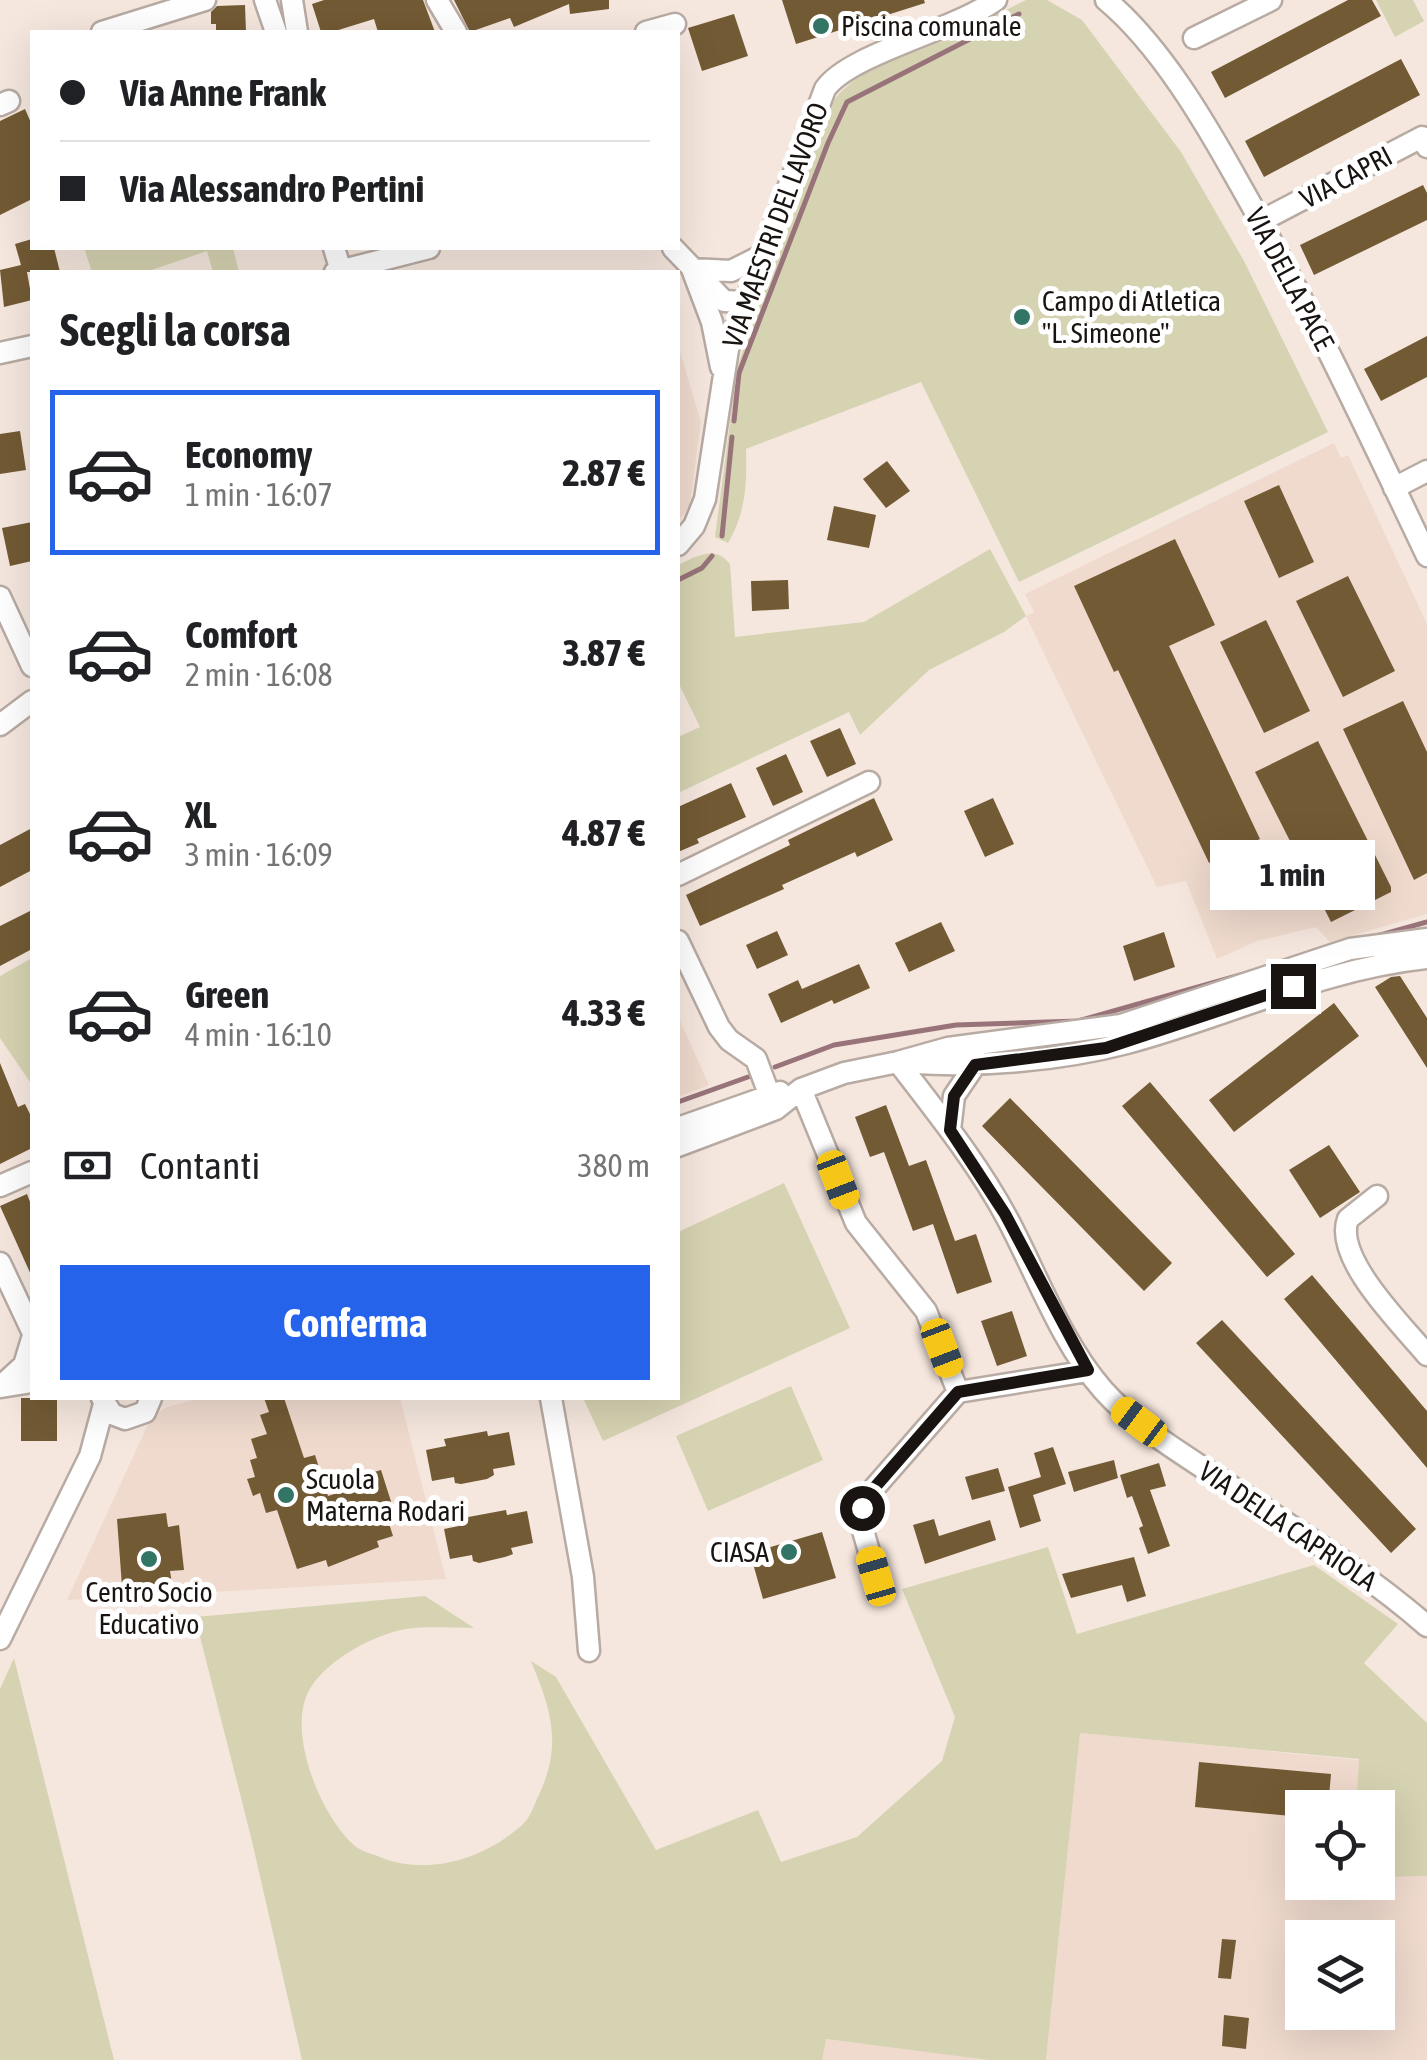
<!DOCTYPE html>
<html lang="it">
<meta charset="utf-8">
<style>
:root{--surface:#fff;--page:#f2f2f2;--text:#202124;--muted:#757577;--line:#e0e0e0;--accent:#2563eb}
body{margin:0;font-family:"Asap Condensed",sans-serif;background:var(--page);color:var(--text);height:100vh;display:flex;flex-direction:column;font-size:38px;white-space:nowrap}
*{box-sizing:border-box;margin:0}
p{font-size:32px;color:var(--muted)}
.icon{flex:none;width:55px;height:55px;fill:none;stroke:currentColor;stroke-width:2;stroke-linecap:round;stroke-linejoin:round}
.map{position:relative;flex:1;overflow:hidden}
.panel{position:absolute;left:30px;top:270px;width:650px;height:1130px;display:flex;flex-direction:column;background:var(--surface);border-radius:0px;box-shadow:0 10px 40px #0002}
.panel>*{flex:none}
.banner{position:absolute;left:30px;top:30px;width:650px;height:220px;border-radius:0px;box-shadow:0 10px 40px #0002;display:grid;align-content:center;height:220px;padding:0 30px;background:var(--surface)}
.tools{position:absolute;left:1285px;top:1790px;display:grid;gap:20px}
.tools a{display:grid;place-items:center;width:110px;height:110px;border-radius:0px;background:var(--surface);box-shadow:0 10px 40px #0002;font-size:50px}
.end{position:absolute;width:45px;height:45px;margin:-22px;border:12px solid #191411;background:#fff;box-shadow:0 0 0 5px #fff}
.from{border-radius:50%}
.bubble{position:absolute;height:70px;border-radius:0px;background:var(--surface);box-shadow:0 10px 40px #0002;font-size:32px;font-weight:700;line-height:70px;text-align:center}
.car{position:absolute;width:30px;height:60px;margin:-30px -15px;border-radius:12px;box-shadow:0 0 8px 2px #0007;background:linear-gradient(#f5c518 24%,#345 0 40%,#f5c518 0 76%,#345 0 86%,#f5c518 0)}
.banner b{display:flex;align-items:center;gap:35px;height:95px;font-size:38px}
.banner b+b{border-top:2px solid var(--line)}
.banner i{width:25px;height:25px;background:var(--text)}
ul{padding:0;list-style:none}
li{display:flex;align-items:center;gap:30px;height:165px;margin:0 20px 15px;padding:0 10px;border:5px solid transparent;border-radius:0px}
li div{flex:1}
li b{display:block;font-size:38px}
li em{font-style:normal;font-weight:700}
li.selected{border-color:var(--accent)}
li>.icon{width:90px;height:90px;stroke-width:1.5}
h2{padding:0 30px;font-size:45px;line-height:120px}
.pay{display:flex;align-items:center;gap:25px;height:110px;padding:0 30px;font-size:38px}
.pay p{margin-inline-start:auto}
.primary-button{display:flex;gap:20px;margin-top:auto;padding:20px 30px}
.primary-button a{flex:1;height:115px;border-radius:0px;background:var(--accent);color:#fff;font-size:40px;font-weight:700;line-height:115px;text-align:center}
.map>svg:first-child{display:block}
.built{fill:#efdacd;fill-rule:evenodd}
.green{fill:#d6d3b2}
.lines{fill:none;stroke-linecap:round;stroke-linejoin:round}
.stream{stroke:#98737a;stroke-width:5}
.building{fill:#725a34}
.minor-casing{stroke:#b8aba3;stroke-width:25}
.minor{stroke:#fff;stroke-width:20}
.route{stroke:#191411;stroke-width:12}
.poi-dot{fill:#327565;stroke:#fff;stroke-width:4}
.labels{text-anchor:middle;stroke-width:10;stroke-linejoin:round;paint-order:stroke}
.poi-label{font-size:28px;fill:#191411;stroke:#fff;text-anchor:start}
.street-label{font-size:28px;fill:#191411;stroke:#fff}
</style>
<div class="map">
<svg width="1427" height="2060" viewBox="0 0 1427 2060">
<rect width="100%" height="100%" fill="#f5e7de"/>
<path class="built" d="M678 345 701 422 690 504 678 522Z
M1334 443 1341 458 1348 455 1427 624V914L1330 942 1316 927 1257 941 1217 959 1186 881 1157 887 1026 616 1034 612 1025 594Z
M678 1016 709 1085 678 1097Z
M199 1398H400L446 1579 67 1600 150 1420 165 1408Z
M1080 1733 1359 1760 1356 1807 1302 1808V1882H1378V1870L1387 1877 1427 1876V2060H1046ZM1302 1938H1378V2012H1302Z
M825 2039 948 2054 989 2060H822Z"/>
<path class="green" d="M1026 0H1047L1082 20 1181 152 1244 261 1328 432 1019 582 921 382 746 449C747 484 746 512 728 543L715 537 737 369 759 298 834 100C860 66 904 58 942 41 970 28 998 14 1026 0Z
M1376 0H1413L1424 21 1395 37Z
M84 248H233L239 272H213L207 251 146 272H92Z
M990 549 1026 616 1004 632 929 670 860 735 849 712 678 793V737L700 727 678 682V565C695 557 715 544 730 564L735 637 864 622Z
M32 958V1085L0 1038V976Z
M784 1183 850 1328 603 1441 583 1398H678V1232Z
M791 1386 823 1460 708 1511 676 1436Z
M1048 1547 1077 1634 1314 1565 1398 1624 1364 1663 1427 1723V1876L1387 1877 1378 1870V1808L1356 1807 1359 1759 1080 1733 1046 2060H989L826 2039 822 2060H302L251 1837 195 1617 425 1596 474 1628C453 1628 428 1626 406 1629 373 1635 329 1659 311 1687 284 1729 321 1817 355 1846 362 1852 374 1854 382 1858 431 1876 485 1858 522 1825 530 1818 533 1808 537 1799 563 1746 552 1712 531 1661L556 1677 656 1850 758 1810 781 1862 857 1837 942 1761 955 1717 902 1589Z
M14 1658 114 2060H0V1689Z"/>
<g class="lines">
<path class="stream" d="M734 421 739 373 828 143 847 102 1019 14
M722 536 732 437
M678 580 702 568 712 556
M1377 936 1427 922
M775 1067 834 1045 956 1025 1078 1021 1251 972
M678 1102 748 1077"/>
</g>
<path class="building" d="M324 0H423L435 32H378L374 19 332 32H321L312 4Z
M454 0H609V9L570 14 569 4 514 27 510 18 470 32Z
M782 0H924L925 3 796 44Z
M1348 0H1372L1381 16 1225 98 1211 72Z
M245 5 246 32H216V24H211V12L217 6Z
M734 14 748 56 702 71 688 28Z
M1401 59 1420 95 1264 177 1245 141Z
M25 109 32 125V199L0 215V121Z
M1423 185 1427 193V220L1314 275 1300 245Z
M32 239V248H54L60 272H27L32 300 4 307 0 270 21 265 15 244Z
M1427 336V377L1381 401 1364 369Z
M20 431 26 470 0 474V434Z
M887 461 910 491 886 508 863 479Z
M1279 485 1314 562 1279 578 1244 501Z
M834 506 876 515 869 548 827 540Z
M32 522V561L10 566 2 528Z
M1175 539 1215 625 1169 646 1260 839 1209 863 1118 670 1114 672 1074 586Z
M1348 576 1395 671 1343 697 1296 601Z
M788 580 789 609 752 611 751 581Z
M1266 620 1310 711 1264 733 1220 642Z
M1403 701 1427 752V873L1414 880 1343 729Z
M840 728 856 764 827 777 810 741Z
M1318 741 1391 887V892L1331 922 1255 772Z
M786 754 803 792 773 806 756 768Z
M731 783 746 817 697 839 699 843 678 852V807Z
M874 798 893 840 857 857 855 852 782 885 784 889 700 926 686 895 790 845 788 840Z
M993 798 1014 844 985 857 964 811Z
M32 828V870L0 887V845Z
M32 910V949L0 966V926Z
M941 922 955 951 909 972 895 943Z
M777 931 788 955 757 969 746 945Z
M1164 932 1175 967 1134 981 1123 946Z
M859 964 870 988 834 1004 832 1000 781 1023 768 994 798 980 802 989Z
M1400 976 1427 1018V1068L1375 987 1391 977Z
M1334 1003 1359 1036 1234 1132 1209 1100Z
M0 1063 18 1107 25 1104 32 1118V1148L0 1164Z
M1150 1082 1295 1254 1267 1277 1122 1106Z
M1010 1098 1172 1263 1144 1291 982 1126Z
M886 1105 909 1166 926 1160 955 1241 976 1234 992 1282 957 1294 933 1224 913 1231 884 1152 870 1157 855 1117Z
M1329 1145 1360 1192 1320 1218 1289 1170Z
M27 1194 32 1207V1277L0 1206Z
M1312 1275 1427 1411V1468L1284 1299Z
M1012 1311 1027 1356 997 1366 981 1321Z
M1222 1320 1416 1529 1391 1553 1196 1343Z
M21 1398H57V1441H21Z
M264 1398H284L304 1458 315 1455 328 1496 356 1487 354 1478 381 1470 395 1514 387 1517 393 1536 377 1541 379 1547 346 1560 328 1567 326 1560 297 1569 277 1510 266 1513 260 1493 253 1496 247 1479 255 1477 250 1460 257 1458 251 1439 267 1434 260 1415 269 1412Z
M487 1431 488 1436 509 1432 515 1465 493 1469 494 1475 487 1479 461 1484 455 1483 454 1477 432 1481 426 1450 446 1446 444 1439Z
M1053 1447 1066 1484 1033 1495 1041 1521 1020 1528 1008 1487 1041 1477 1034 1453Z
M1114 1460 1118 1478 1074 1492 1068 1472Z
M1159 1463 1166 1486 1150 1490 1170 1546 1148 1554 1139 1528 1143 1526 1132 1496 1127 1498 1120 1475Z
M998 1468 1005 1491 972 1500 965 1477Z
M506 1510 507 1515 527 1511 533 1543 511 1548 513 1554 505 1557 479 1563 473 1561 472 1555 450 1559 444 1529 464 1525 463 1518Z
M166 1513 168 1527 179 1525 184 1570 170 1571 172 1584 122 1586 117 1519Z
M934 1519 939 1536 990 1520 996 1540 925 1564 913 1525Z
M822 1532 836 1578 763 1599 750 1553Z
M1134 1557 1146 1596 1127 1602 1122 1585 1071 1598 1062 1574Z
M1199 1762 1331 1774 1328 1808H1302V1817L1195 1807Z
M1222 1939 1236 1940 1231 1979 1218 1978Z
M1224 2015 1249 2018 1246 2049 1222 2046Z"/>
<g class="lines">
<defs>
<path id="minor" d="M265 0 276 32
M292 0 297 32
M437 0 456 32
M1106 0C1160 45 1205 122 1239 183 1308 304 1367 430 1427 556
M102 32 205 0
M646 32 675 24
M1194 38 1271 0
M0 105 9 101
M1261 221 1422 137 1427 147
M334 248 341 271
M673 248 724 301 744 302
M692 269 712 322 721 367
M692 269 731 271 761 256
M335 272 429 248
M0 353 32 346
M1394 488 1427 471
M678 545 694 526 705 499 728 349 825 89C849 54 953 31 996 0
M0 597 32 666
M0 725 32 701
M678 875 869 782
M678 941 719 1027 729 1040 756 1059 769 1094
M898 1062C936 1112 977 1162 1007 1218 1037 1274 1060 1341 1103 1390 1134 1425 1178 1451 1217 1477 1288 1525 1363 1570 1427 1626
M915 1063C982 1067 1062 1060 1127 1043 1229 1016 1321 969 1427 958
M801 1089 856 1223 926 1311 958 1392
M678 1128 780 1092
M950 1130 954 1096 975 1065
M678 1146 776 1109 801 1089 844 1073 898 1062 948 1048 1121 1025 1350 949 1427 939
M0 1186 32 1172
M1377 1196 1348 1219C1333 1258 1403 1326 1427 1355
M0 1263 32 1331
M0 1387 24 1365 32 1339
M1 1387 32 1382
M102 1398 112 1414 125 1419 145 1412 151 1398
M551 1398 583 1577 589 1651
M876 1576 860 1520 869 1494 958 1392 1088 1371
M0 1639 90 1456 104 1404"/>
</defs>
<use href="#minor" class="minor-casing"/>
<use href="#minor" class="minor"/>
</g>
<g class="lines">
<path class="route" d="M862 1508 869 1494 958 1392 1088 1370 1005 1214 950 1130 954 1096 975 1065 1106 1048 1293 986"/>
</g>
<g class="poi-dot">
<circle cx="821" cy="26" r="10"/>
<circle cx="1022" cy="317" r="10"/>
<circle cx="286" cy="1495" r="10"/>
<circle cx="789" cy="1552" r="10"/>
<circle cx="149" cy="1559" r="10"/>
</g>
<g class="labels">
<g class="poi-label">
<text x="841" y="36">Piscina comunale</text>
<text x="1042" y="311">Campo di Atletica<tspan x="1042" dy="32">"L. Simeone"</tspan></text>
<text x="306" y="1489">Scuola<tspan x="306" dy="32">Materna Rodari</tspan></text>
<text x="769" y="1562" text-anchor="end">CIASA</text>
<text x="149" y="1602" text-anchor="middle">Centro Socio<tspan x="149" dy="32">Educativo</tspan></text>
</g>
<g class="street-label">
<text transform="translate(1346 177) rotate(-28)" y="10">VIA CAPRI</text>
<text transform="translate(775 225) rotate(-70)" y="10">VIA MAESTRI DEL LAVORO</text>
<text transform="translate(1290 279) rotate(62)" y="10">VIA DELLA PACE</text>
<text transform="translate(1288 1526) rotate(34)" y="10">VIA DELLA CAPRIOLA</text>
</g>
</g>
</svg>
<div class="tools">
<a><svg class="icon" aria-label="locate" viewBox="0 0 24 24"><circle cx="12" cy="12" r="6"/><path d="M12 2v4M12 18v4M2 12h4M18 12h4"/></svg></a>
<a><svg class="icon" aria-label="layers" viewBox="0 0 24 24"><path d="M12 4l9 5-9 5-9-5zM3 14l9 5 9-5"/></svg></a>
</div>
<i class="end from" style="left:862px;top:1508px"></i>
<i class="end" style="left:1293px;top:986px"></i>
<div class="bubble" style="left:1210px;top:840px;width:165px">1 min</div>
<i class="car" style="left:838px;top:1180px;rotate:159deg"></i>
<i class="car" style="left:942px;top:1348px;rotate:159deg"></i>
<i class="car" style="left:1139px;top:1422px;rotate:307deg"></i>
<i class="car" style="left:876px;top:1576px;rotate:344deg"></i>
<div class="banner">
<b><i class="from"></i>Via Anne Frank</b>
<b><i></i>Via Alessandro Pertini</b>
</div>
<section class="panel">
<h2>Scegli la corsa</h2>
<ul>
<li class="selected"><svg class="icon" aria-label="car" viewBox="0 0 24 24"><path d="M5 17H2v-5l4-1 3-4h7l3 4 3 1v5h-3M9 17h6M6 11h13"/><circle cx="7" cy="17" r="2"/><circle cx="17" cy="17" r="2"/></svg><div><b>Economy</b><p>1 min · 16:07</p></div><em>2.87 €</em></li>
<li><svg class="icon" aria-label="car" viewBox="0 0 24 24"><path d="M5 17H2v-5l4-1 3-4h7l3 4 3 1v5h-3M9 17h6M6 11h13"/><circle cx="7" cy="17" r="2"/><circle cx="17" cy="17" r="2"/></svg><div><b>Comfort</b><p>2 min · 16:08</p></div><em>3.87 €</em></li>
<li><svg class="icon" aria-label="car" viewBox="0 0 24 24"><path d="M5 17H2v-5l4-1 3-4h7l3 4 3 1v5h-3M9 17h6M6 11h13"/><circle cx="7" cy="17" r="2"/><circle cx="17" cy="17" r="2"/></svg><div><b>XL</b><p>3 min · 16:09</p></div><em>4.87 €</em></li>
<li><svg class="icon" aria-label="car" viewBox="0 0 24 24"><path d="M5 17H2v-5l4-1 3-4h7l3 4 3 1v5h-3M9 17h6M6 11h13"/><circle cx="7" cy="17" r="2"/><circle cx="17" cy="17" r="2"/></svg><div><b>Green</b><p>4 min · 16:10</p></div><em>4.33 €</em></li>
</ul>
<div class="pay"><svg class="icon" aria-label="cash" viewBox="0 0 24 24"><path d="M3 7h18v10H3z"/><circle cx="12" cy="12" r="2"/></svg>Contanti<p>380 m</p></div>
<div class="primary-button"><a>Conferma</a></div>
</section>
</div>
